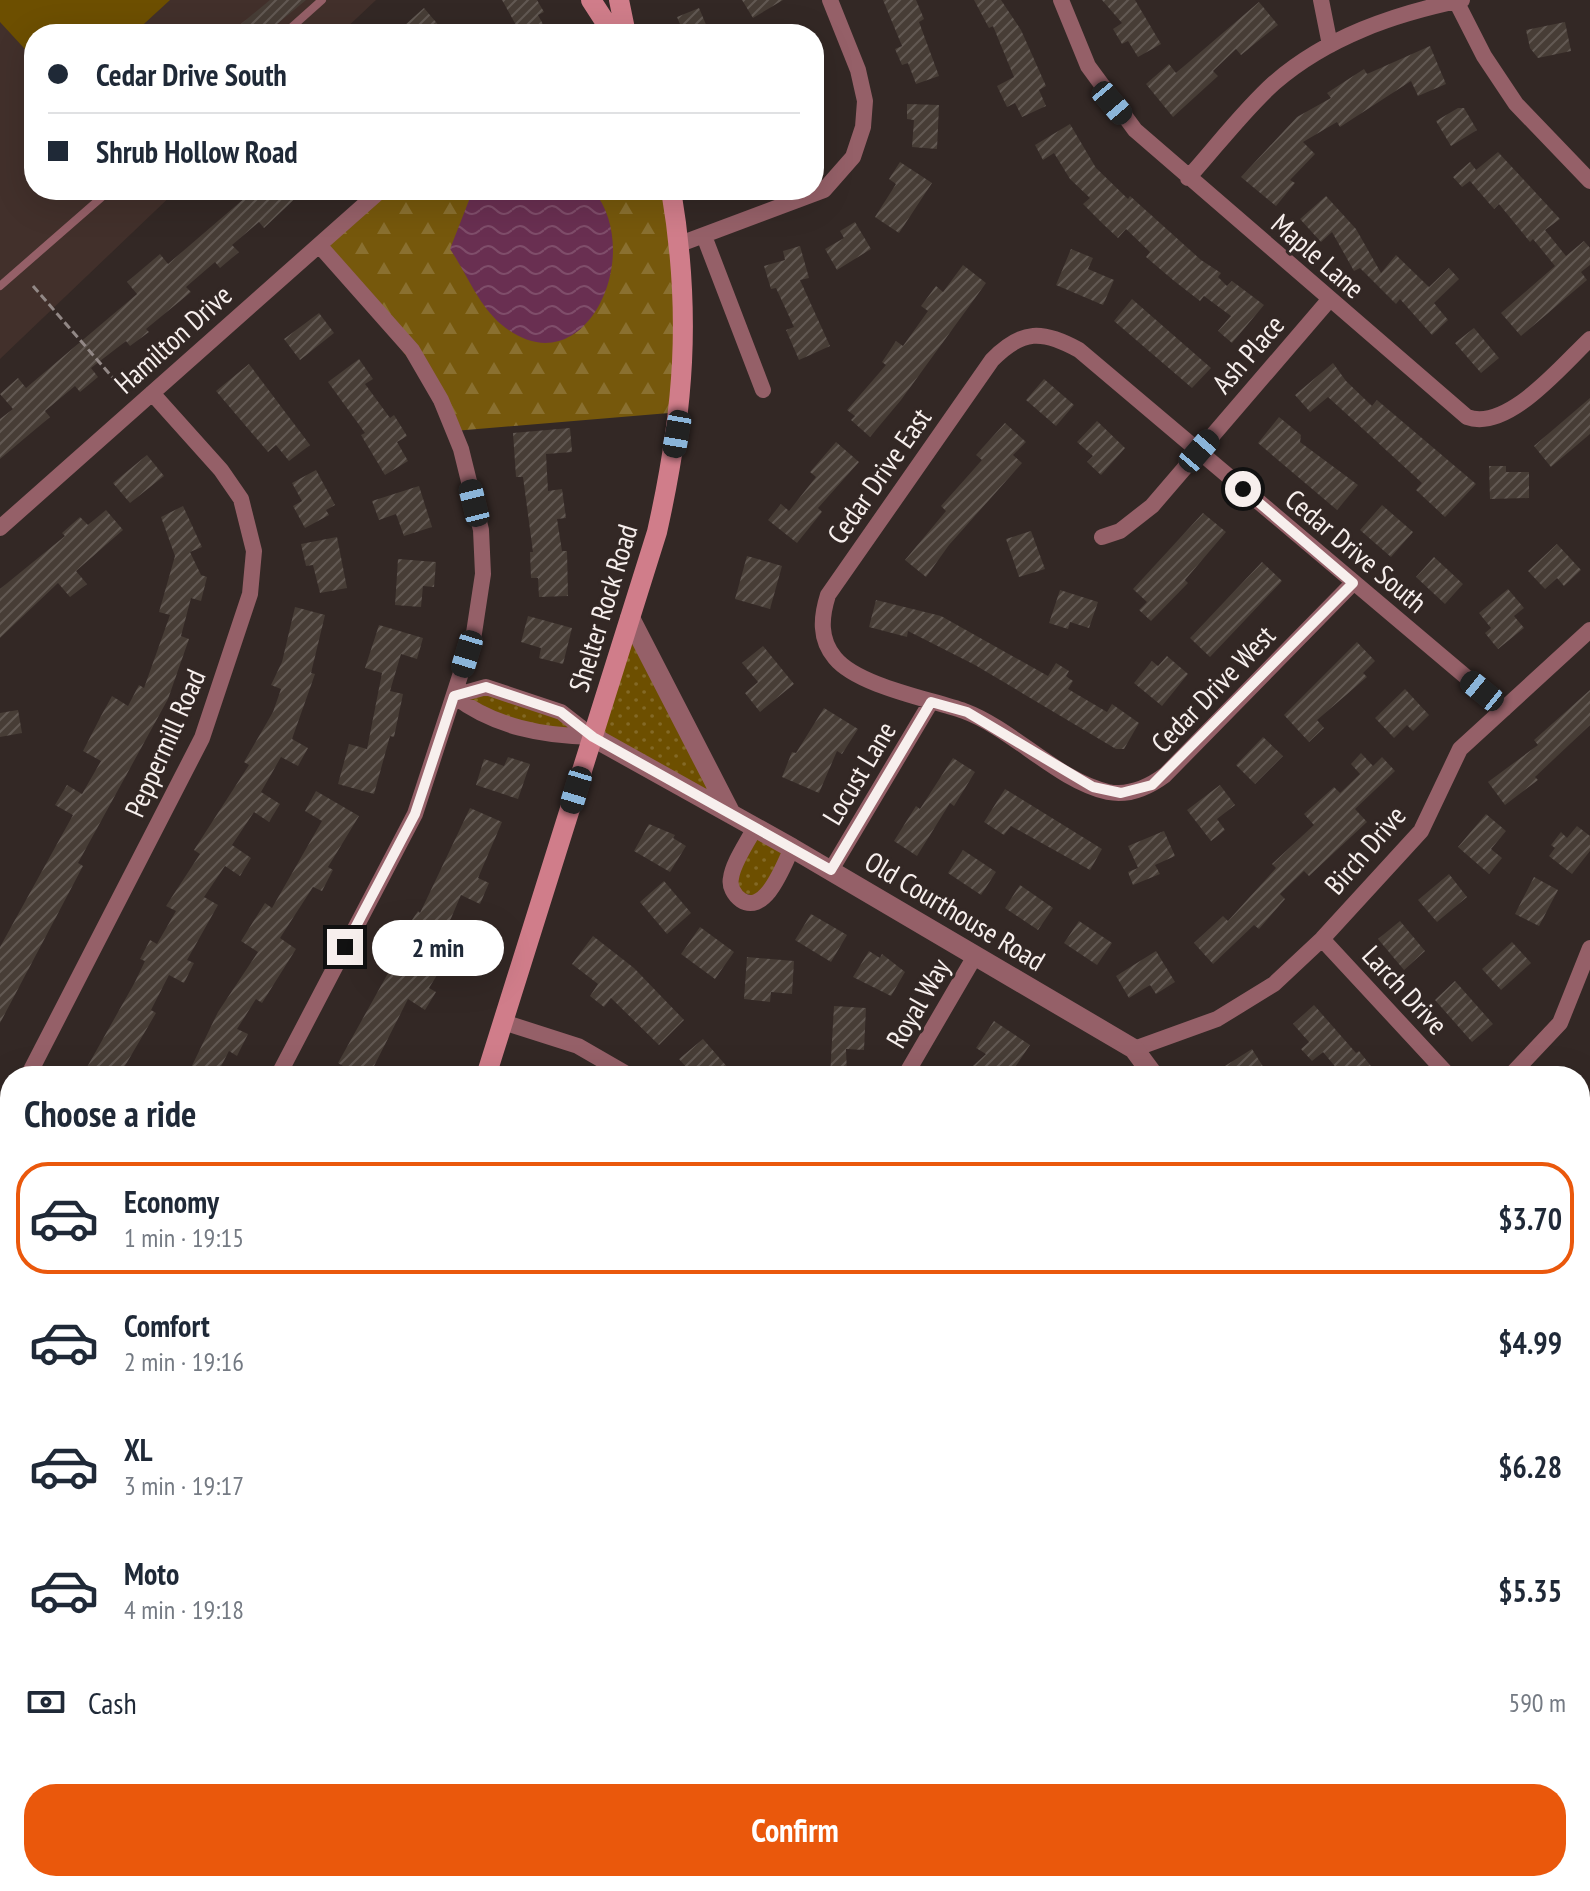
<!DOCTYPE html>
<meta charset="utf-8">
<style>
:root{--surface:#fff;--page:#f2f2f3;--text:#1f2937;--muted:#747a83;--line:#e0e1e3;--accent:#ea580c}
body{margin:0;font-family:"PT Sans Narrow",sans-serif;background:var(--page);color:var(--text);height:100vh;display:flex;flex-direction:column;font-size:30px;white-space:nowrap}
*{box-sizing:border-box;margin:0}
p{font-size:26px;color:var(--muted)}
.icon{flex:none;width:44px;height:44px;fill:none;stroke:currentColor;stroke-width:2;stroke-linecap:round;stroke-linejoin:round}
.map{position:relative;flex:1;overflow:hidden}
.panel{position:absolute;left:0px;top:1066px;width:1590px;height:826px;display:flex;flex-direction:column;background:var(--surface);border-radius:32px 32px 0 0;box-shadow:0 8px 32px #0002}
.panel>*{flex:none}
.top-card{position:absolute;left:24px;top:24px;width:800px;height:176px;border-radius:32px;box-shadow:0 8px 32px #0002;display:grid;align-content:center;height:176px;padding:0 24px;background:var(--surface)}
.end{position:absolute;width:36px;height:36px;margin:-18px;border:10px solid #f7efed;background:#111;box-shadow:0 0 0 4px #111}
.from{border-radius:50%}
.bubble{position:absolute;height:56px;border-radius:28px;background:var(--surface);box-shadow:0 8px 32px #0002;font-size:26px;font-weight:700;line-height:56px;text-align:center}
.car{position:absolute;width:24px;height:48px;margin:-24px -12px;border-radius:10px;box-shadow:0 0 6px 2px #0007;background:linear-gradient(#222 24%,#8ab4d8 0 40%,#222 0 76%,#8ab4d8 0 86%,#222 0)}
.top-card b{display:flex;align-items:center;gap:28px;height:76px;font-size:30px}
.top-card b+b{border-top:2px solid var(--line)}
.top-card i{width:20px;height:20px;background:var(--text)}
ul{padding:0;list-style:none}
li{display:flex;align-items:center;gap:24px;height:112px;margin:0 16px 12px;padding:0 8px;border:4px solid transparent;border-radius:32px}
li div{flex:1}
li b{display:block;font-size:30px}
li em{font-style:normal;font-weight:700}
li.selected{border-color:var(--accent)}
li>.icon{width:72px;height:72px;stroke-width:1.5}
h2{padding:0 24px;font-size:36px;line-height:96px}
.pay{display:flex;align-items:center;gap:20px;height:88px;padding:0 24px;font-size:30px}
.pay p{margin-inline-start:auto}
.action{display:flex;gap:16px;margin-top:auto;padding:16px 24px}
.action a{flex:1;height:92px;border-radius:32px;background:var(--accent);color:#fff;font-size:32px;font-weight:700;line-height:92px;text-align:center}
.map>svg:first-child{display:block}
.built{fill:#42302b}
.grass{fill:url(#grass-dots)}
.forest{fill:url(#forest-firs)}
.garden{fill:#6d4f00}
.water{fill:url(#water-waves)}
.building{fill:url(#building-hatch)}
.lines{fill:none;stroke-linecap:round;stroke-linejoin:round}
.path{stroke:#928886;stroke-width:3;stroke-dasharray:8 4;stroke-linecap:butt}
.service{stroke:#956068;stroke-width:8}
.minor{stroke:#956068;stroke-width:16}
.tertiary{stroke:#956068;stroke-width:20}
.secondary{stroke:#d07d8a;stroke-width:20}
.route{stroke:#f7efed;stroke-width:10}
.labels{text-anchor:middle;stroke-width:6;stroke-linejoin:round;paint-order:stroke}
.street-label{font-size:28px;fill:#f7efed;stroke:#332825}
</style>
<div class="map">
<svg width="1590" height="1891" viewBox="0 0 1590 1891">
<defs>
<pattern id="grass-dots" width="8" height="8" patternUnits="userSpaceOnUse" patternTransform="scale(2)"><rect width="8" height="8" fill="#6d4f00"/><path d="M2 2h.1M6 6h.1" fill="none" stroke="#836926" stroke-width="1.8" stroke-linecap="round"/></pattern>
<pattern id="forest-firs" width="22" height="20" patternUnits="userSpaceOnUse" patternTransform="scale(2)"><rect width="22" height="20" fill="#76580c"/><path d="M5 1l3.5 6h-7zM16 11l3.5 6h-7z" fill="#8a7030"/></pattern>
<pattern id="water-waves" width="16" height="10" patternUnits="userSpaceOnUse" patternTransform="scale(2)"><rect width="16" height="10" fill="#692f51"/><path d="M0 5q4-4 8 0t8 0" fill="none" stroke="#7f4d6a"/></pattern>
<pattern id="building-hatch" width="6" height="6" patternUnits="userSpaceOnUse" patternTransform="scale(2)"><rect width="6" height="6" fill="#473d36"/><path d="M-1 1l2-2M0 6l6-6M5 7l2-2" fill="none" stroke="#625953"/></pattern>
</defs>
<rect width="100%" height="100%" fill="#332825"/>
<path class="built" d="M0 0H376L340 34H34V190H177L0 359Z"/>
<path class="grass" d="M630 618 731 813 593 737 546 736 454 696 486 688 561 712 592 737Z
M755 827 792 848 764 898 733 891Z
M42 1882H180L172 1891H33Z
M209 1882H404L415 1891H201Z
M491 1882H562L567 1891H491Z"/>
<path class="forest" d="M381 190H671L681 412 454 431 441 400 319 245Z
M603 1882H670L681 1891H609Z"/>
<path class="garden" d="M0 0H170L133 34H34V59L0 22Z"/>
<path class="water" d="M473 190H593C647 255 583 392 502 325 478 305 467 274 450 249Z
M670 1882H731L737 1891H681Z"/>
<path class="building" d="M270 0H306L265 34H229Z
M502 0H537L544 12 538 15 545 28 534 34H521Z
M742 0H783L753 18Z
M883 0H916L924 19 919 22 939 76 916 84 908 63 902 65 895 49 902 46Z
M974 0H1001L1021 30 1046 86 1039 90 1046 106 1022 117 1015 103 1007 107 997 86 1014 77 993 26 989 28Z
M1102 0H1135L1161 44 1138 57 1128 41 1122 44 1113 29 1122 23Z
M1259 2 1278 25 1241 55 1236 49 1213 71 1218 76 1173 117 1146 84 1169 64 1176 73Z
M424 8 446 34H414L406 24Z
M699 8 710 34H684L677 17Z
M1565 22 1571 51 1538 58 1530 48 1526 30Z
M1430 46 1446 84 1418 96 1411 81 1340 127 1337 122 1303 142 1315 154 1290 180 1295 183 1276 206 1241 177 1297 117 1331 98 1327 93 1364 69 1367 74Z
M907 104 939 105 937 149 912 147 914 120 907 119Z
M1458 108H1464L1477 130 1451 146 1436 121Z
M1070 124 1096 168 1128 199 1130 196 1201 260 1221 273 1218 277 1227 286 1232 281 1264 305 1232 343 1218 331 1231 316 1204 296 1200 301 1173 280 1146 257 1150 252 1126 229 1118 238 1104 225 1083 204 1090 198 1070 179 1054 153 1043 160 1035 145Z
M1498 152 1560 219 1545 230 1566 256 1584 241 1590 248V265L1581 272 1587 280 1521 336 1501 313 1555 266 1533 239 1530 242 1499 204 1494 209 1470 181 1462 187 1453 177 1470 162 1476 170Z
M900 162 932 183 899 233 875 217 896 184 889 179Z
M254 190H304L264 228 259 222 232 245 239 252 220 268 215 262 186 287 191 292 146 329 149 332 130 346 126 341 91 368 98 377 80 392 75 386 45 411 50 417 0 459V419L13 409 0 394 18 378 26 388 137 294 127 282 160 254 168 264Z
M1326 196 1356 229 1381 273 1396 255 1429 287 1449 268 1459 279 1434 303 1448 320 1432 335 1400 299 1396 304 1360 268 1354 271 1332 232 1321 242 1300 219Z
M855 222 871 249 837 270 825 249 844 238 840 231Z
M800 246 809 278 800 280 830 346 799 360 786 330 794 327 776 288 771 289 764 266 785 260 783 251Z
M1071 249 1093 258 1088 269 1114 280 1103 305 1056 285Z
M963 265 986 283 901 400 870 437 851 420 855 416 847 410 886 365 882 362 896 341 903 346 928 311 921 306 936 286 943 292Z
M1132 299 1211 368 1192 388 1114 321Z
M319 313 334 333 300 360 284 339Z
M1474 328 1499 358 1481 373 1455 343Z
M359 359 373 379 365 384 390 418 394 415 407 436 397 442 408 461 385 475 361 435 365 433 328 382Z
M1333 363 1346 381 1372 406 1377 400 1476 484 1445 517 1416 490 1422 483 1328 397 1310 412 1295 395Z
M249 364 310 445 289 461 276 445 268 452 216 391Z
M1044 379 1074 405 1056 426 1026 400Z
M1590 398V434L1551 467 1534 446Z
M1279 417 1301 435 1300 442 1358 485 1337 510 1258 443Z
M1097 421 1125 448 1101 475 1087 462 1093 456 1077 442Z
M1005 423 1026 442 1013 455 1022 463 949 545 926 577 905 560 946 511 941 506 982 460 976 455Z
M570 428 572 452 546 454 548 491 562 489 566 518 557 519 562 551H567L568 596 539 597 538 578H531L530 552H533L523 477H516L513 433Z
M836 442 859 462 818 508 822 512 797 543 768 520 781 504 789 511 816 477 810 472Z
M147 455 164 476 130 503 113 483Z
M1489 466H1506V472H1529V498L1490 499Z
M316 470 335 505 326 510 329 515 305 528 293 506 302 501 292 483Z
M419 486 432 527 404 536 396 514 379 520 372 501Z
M1382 505 1413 532 1391 557 1360 530Z
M183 506 202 547 190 552 201 575 207 577 201 601 191 598 181 636 189 639 168 699 78 863 83 866 0 1023V947L73 815 55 805 67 785 82 794 101 761 83 751 101 716 112 696 128 706 139 685 144 688 170 615 159 612 175 556 161 517Z
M106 510 123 530 76 571 87 584 70 597 58 583 0 638V589L65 536 62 533 80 517 88 525Z
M1203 513 1226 532 1185 580 1188 583 1151 621 1139 610 1147 602 1133 589Z
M1031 531 1045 569 1019 577 1006 539Z
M337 537 347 588 320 593 313 565 306 566 301 544Z
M1557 544 1581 570 1564 586 1557 578 1545 589 1528 571Z
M747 556 782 566 770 609 735 599Z
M1434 557 1463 584 1445 604 1416 577Z
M398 559 436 562 434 587 423 586 421 607 395 605Z
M1262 562 1282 581 1210 657 1190 638Z
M1508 589 1524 608 1514 616 1524 628 1498 649 1485 633 1491 628 1479 613Z
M1060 590 1098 602 1089 628 1070 622 1068 629 1049 623Z
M876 600 941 616 1048 676 1056 663 1069 671 1066 676 1073 681 1068 689 1107 712 1112 704 1139 723 1124 749H1116L975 665 908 631 907 637 869 627Z
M295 607 325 615 311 673 315 674 292 739 308 748 298 766 281 757 261 792 280 804 269 822 254 812 232 845 251 858 240 876 225 866 204 897 218 905 187 960 194 963 184 983 169 975 151 1010 156 1013 119 1076H82L135 982 145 961 140 959 150 940 157 944 176 911 166 906 200 854 194 850 249 765 244 762 273 712 281 689 271 685 282 662Z
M528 616 572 628 563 664 539 658 541 648 521 642Z
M379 625 423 638 417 659 401 654 390 691 403 694 394 737 390 736 374 794 338 784 349 744 367 749 382 673 365 668Z
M1357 642 1375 661 1363 673 1367 677 1317 720 1324 728 1309 742 1284 715Z
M763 646 794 684 760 712 745 693 758 682 742 663Z
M1167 656 1188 674 1162 706 1134 683 1152 661 1158 666Z
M1405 689 1429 715 1413 731 1407 725 1394 738 1375 718Z
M1590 690V725L1535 777 1538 780 1505 805 1488 782 1538 745 1534 740Z
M824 708 858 729 842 754 837 751 819 793 782 777 792 752 796 753Z
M18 710 22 733 0 737V713Z
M1263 737 1283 756 1255 784 1236 765Z
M1361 753 1373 766 1382 757 1395 771 1355 809 1367 822 1309 876 1304 871 1280 894 1285 899 1259 929 1254 925 1213 964 1194 943 1223 916 1228 921 1276 868 1272 864 1314 825 1304 814 1334 787 1340 793 1360 774 1351 764Z
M508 757 530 764 518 799 476 785 484 759 504 766Z
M953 758 975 772 954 806 950 803 917 856 894 841 916 806 920 809Z
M1220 785 1235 805 1217 819 1225 830 1211 841 1187 810Z
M1005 789 1102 849 1090 870 1011 826 1004 835 984 822Z
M316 791 359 816 328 867 333 870 322 891 313 887 280 938 296 949 262 1003 256 999 237 1029 248 1034 237 1056 229 1051 216 1076H187L218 1012 258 952 241 941 265 903 272 908 322 821 305 811Z
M470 808 502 822 478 878 489 883 480 904 461 895 446 930 468 944 455 964 447 959 429 988 436 992 425 1010 408 999 369 1076H360L338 1063 392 966 401 971 422 939 406 929 418 911 420 913Z
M1486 814 1506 831 1491 849 1502 858 1489 874 1458 847Z
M649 824 675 835 673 838 686 846 670 872 634 851Z
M1577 826 1590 836V851L1572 874 1549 856 1555 848 1551 845 1561 832 1567 838Z
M1164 831 1175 856 1155 865 1160 874 1133 885 1128 872 1138 868 1128 846Z
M963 850 996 872 981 895 948 873Z
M1449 874 1467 897 1437 922 1418 900Z
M1534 877 1558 890 1539 926 1515 914Z
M664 881 691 913 667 934 640 902Z
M1020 885 1053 908 1038 930 1005 908Z
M811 914 847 935 831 962 795 940Z
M1079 921 1112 943 1097 965 1064 943Z
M1400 921 1425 951 1404 970 1378 939Z
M700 927 734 952 715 979 681 954Z
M593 936 634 968 684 1020 659 1045 611 998 604 1007 590 996 598 984 572 964Z
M1512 942 1531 963 1501 990 1482 969Z
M869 951 880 958 882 954 905 972 891 996 853 977Z
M1156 951 1175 982 1156 994 1150 985 1129 998 1116 976Z
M747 957 794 961 792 994 771 992 770 1002 744 999Z
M1455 981 1493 1024 1472 1042 1435 1000Z
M1314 1005 1356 1053 1359 1051 1379 1076H1343L1323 1052 1312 1061 1301 1049 1309 1042 1293 1024Z
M834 1006 866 1008 864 1050 846 1049 847 1076H830Z
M994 1021 1030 1045 1009 1076H962L986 1054 976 1048Z
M703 1039 729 1069 720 1076H694L679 1059Z
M1252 1049 1269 1076H1209Z"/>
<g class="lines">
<path class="path" d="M33 286 127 394
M327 1891 328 1882"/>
<path class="service" d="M284 34 322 0
M0 286 110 190
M404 1882 415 1891
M201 1891 209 1882
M491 1891V1882"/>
<path class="minor" d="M1061 0 1088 66 1135 130 1467 417C1508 432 1562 365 1590 339
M1321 0 1330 45
M1456 1 1484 56 1516 104 1590 181
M1188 178C1216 147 1243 111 1274 83 1327 37 1394 14 1462 0
M704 236 763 390
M680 244 824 190 853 157 863 127 865 101 858 70 830 0
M0 528 381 190
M1102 537 1120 531 1152 506 1329 300
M1353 583 1165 775C1149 787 1129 796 1108 792 1058 781 1013 729 964 711 930 699 858 686 835 658 819 639 821 617 828 595L992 360C1022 329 1043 330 1079 350L1504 709
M486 687 561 712 593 737C543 736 494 727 454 696Z
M755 827C748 842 733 862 731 878 729 886 734 895 741 900 766 916 784 864 792 848
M831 870 931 702
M1322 939 1449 1076
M503 1022 578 1046 630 1076
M1134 1049 1217 1019 1274 984 1322 939 1421 831 1460 749 1590 630
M28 1076 202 738 250 594 254 551 241 499 221 470 152 393
M278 1076 415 814 474 633 483 574 481 530 461 449 441 400 412 350 319 245
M905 1076 975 956
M1510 1076 1560 1023 1590 948
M0 1130 10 1111
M1580 1216 1590 1227
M0 1244 10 1247
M0 1585 10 1589
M0 1752 10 1742
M1580 1870 1590 1879
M592 1882 598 1891
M986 1882 990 1891
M1292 1882 1300 1891
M1356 1891 1365 1882"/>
<path class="tertiary" d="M630 618 731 814
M593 737 792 848 1134 1049 1154 1076
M1580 1570 1590 1581"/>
<path class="secondary" d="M591 0 613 34
M619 0 626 34
M486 1076 657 532C684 412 692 313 671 190
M79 1891 88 1882"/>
</g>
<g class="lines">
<path class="route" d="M345 947 415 814 454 696 486 687 561 712 593 737 831 870 931 702 967 712 1093 787 1121 793 1152 785 1353 583 1243 489"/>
</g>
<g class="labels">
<g class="street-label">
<text transform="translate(1318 256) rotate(41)" y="10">Maple Lane</text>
<text transform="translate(173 339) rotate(-42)" y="10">Hamilton Drive</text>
<text transform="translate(1248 354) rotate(-49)" y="10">Ash Place</text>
<text transform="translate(879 476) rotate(-55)" y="10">Cedar Drive East</text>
<text transform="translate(1356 551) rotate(40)" y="10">Cedar Drive South</text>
<text transform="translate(603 608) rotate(-73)" y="10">Shelter Rock Road</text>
<text transform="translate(1213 689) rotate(-46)" y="10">Cedar Drive West</text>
<text transform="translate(165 743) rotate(-66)" y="10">Peppermill Road</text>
<text transform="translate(859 773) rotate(-59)" y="10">Locust Lane</text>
<text transform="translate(1365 850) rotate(-49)" y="10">Birch Drive</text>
<text transform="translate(955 911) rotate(31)" y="10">Old Courthouse Road</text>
<text transform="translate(1405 990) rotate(47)" y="10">Larch Drive</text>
<text transform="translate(918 1003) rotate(-60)" y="10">Royal Way</text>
</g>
</g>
</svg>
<i class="end from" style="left:1243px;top:489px"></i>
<i class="end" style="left:345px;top:947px"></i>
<div class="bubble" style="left:372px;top:920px;width:132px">2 min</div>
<i class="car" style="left:1112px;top:103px;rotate:140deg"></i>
<i class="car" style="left:677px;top:434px;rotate:190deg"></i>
<i class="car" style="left:1199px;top:451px;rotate:41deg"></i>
<i class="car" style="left:474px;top:503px;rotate:346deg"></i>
<i class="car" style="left:467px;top:654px;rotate:197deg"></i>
<i class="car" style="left:1482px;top:691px;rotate:309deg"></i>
<i class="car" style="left:576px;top:790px;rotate:197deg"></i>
<div class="top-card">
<b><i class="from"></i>Cedar Drive South</b>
<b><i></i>Shrub Hollow Road</b>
</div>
<section class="panel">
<h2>Choose a ride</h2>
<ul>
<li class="selected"><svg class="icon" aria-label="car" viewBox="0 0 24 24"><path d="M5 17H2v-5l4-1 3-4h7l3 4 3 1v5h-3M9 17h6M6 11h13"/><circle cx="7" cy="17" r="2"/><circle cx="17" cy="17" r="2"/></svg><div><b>Economy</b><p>1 min · 19:15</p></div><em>$3.70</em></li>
<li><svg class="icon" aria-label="car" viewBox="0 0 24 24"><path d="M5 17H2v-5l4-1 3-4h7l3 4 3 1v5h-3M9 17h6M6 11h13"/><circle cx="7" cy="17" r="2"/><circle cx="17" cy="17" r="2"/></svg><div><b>Comfort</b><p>2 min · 19:16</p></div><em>$4.99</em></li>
<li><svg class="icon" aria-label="car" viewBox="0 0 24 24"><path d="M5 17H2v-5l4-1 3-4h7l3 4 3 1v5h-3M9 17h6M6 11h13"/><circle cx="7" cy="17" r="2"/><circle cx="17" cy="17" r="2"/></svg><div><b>XL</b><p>3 min · 19:17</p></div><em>$6.28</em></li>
<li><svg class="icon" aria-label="car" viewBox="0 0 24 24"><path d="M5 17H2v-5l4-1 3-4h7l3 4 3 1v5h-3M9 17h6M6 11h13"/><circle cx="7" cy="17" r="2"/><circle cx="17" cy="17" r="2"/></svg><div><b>Moto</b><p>4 min · 19:18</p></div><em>$5.35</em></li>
</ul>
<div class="pay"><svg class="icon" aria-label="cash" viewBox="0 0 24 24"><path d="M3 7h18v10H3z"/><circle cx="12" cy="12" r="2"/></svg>Cash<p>590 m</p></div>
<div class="action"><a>Confirm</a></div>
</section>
</div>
